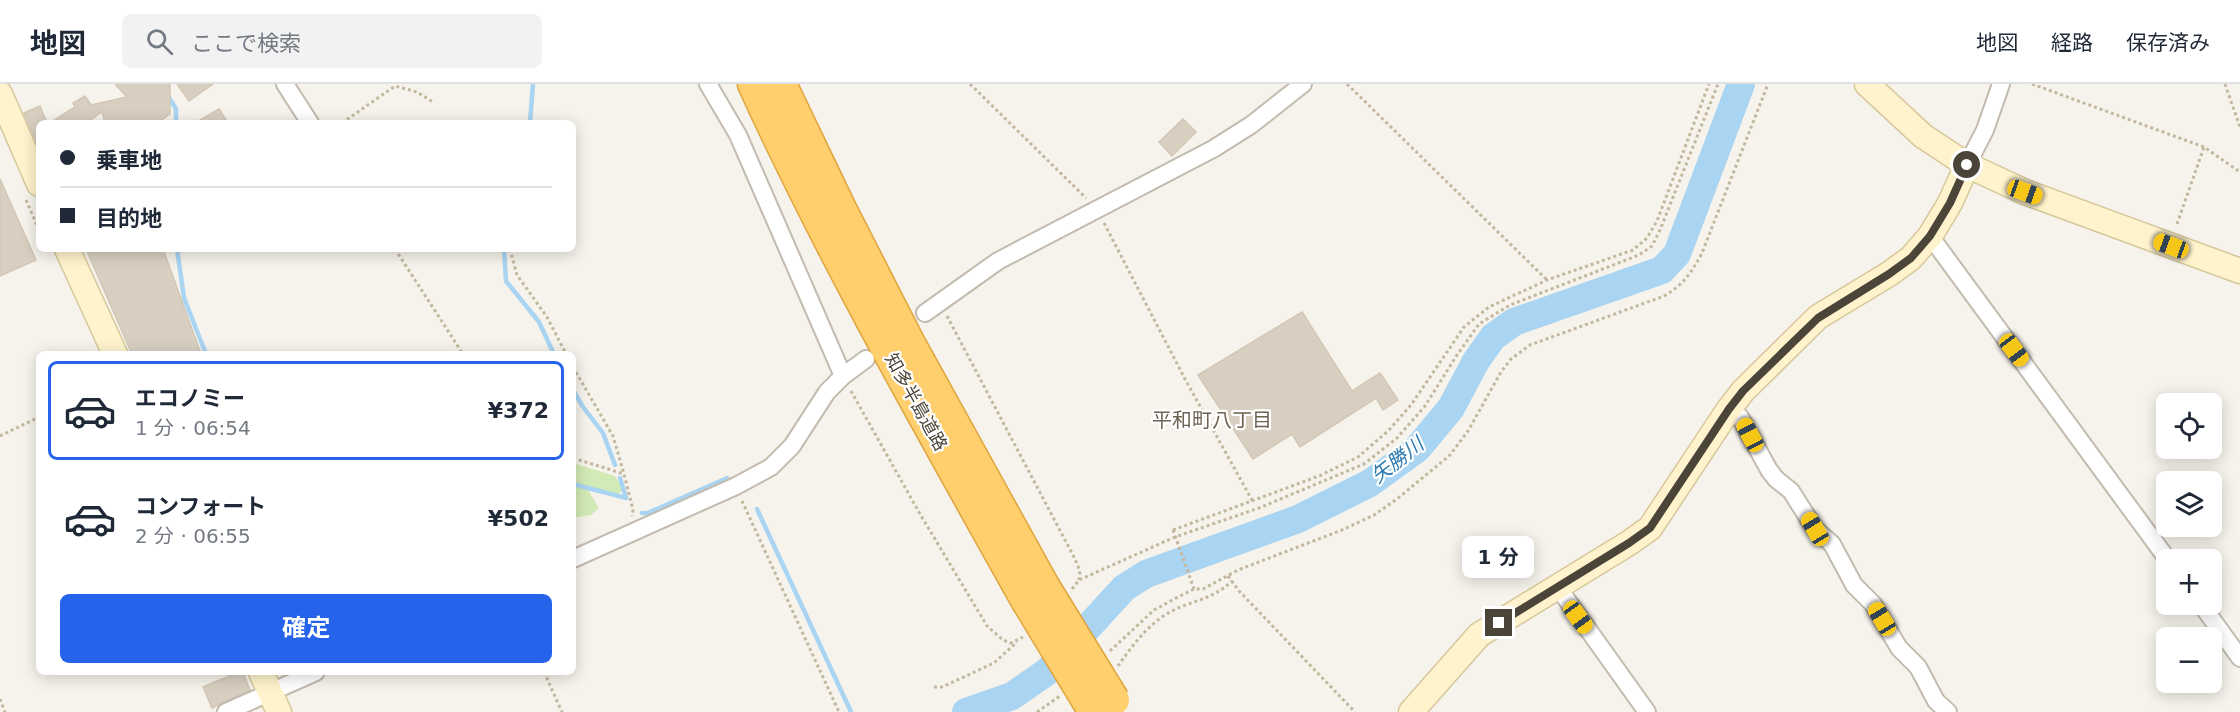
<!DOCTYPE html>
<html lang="ja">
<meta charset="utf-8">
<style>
:root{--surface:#fff;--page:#f2f2f3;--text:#1f2937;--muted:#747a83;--line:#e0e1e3;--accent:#2563eb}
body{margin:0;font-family:"DejaVu Sans","Noto Sans JP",sans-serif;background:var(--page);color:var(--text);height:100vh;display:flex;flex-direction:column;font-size:22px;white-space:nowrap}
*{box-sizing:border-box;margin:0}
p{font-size:20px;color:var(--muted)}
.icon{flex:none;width:33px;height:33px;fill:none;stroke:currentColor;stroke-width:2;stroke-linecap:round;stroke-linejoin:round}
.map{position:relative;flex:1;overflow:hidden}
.side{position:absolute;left:36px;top:267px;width:540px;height:324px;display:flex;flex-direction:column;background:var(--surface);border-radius:9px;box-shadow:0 3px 15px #0003}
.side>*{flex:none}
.guide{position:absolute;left:36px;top:36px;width:540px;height:132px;border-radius:9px;box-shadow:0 3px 15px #0003;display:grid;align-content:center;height:132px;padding:0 24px;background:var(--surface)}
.controls{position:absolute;left:2156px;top:309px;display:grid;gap:12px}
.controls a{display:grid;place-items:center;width:66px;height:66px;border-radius:9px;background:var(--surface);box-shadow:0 3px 15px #0003;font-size:30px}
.end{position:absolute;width:27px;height:27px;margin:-14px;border:8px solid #4b4439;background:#fff;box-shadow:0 0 0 3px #fff}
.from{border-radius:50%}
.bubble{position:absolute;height:42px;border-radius:9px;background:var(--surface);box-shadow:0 3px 15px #0003;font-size:20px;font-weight:700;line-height:42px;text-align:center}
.car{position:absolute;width:18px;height:36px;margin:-18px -9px;border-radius:8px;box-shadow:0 0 4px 2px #0007;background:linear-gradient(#f5c518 24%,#345 0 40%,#f5c518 0 76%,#345 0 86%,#f5c518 0)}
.guide b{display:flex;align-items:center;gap:21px;height:57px;font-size:22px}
.guide b+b{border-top:2px solid var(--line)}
.guide i{width:15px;height:15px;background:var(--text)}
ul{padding:10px 0 0;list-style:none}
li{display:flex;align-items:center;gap:18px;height:99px;margin:0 12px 9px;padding:0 12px;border:3px solid transparent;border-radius:9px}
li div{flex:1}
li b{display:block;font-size:22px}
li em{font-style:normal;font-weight:700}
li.active{border-color:var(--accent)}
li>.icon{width:54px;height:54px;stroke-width:1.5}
.button{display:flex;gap:12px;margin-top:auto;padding:12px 24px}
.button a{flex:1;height:69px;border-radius:9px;background:var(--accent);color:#fff;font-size:24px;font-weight:700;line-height:69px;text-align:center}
header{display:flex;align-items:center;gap:36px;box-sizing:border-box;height:84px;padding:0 30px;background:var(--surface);border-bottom:2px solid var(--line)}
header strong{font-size:28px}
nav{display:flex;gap:33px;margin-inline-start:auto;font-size:21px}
.search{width:420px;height:54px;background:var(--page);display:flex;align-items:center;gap:15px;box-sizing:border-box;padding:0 21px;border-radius:9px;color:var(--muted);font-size:22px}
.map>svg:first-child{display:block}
.green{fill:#d2eab5}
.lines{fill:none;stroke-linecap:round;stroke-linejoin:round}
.stream{stroke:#a9d4f2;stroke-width:4.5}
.river{stroke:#a9d4f2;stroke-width:28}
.building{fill:#d8cfc1;stroke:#d3c7b4;stroke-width:1.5}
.street-casing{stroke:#c2bbae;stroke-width:20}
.secondary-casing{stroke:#d6c79b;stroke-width:27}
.highway-casing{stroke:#e0a43c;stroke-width:33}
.path{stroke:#c4b79f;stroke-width:3;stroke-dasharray:3 3;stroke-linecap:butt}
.street{stroke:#fff;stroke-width:16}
.secondary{stroke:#fff3cd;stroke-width:24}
.highway{stroke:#ffcf6e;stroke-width:30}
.highway-bridge-casing{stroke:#e0a43c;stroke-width:33;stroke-linecap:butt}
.path-bridge{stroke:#c4b79f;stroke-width:3;stroke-dasharray:3 3;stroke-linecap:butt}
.highway-bridge{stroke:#ffcf6e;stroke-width:30}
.route{stroke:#4b4439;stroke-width:8}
.labels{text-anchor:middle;stroke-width:4.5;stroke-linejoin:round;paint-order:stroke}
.street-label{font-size:18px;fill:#4b4439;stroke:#fff}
.neighbourhood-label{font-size:20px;fill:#6e6250;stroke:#fff}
.water-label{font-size:20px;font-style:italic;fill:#2e7ab2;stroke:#fff}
</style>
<header>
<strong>地図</strong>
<div class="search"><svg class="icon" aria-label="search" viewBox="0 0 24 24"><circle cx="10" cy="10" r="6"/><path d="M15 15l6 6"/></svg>ここで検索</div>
<nav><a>地図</a><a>経路</a><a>保存済み</a></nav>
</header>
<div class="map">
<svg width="2240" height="628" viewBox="0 0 2240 628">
<rect width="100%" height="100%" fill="#f6f3ec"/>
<path class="green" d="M573 379 615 392 623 406 618 410 586 402 599 424 591 431 573 434Z"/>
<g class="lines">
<path class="stream" d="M168 12 176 25V39
M530 39 533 0
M177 165 184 214 206 270
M504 165 506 197 539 238 554 270
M573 306 583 323 603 349 615 381
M620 394 626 414
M573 400 626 414
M757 425 851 628
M642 429H648L727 394"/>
<path class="river" d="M966 628 1012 612 1048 587 1124 504 1146 490 1298 435 1370 399 1417 365 1451 324 1476 277 1493 253 1514 238 1662 186 1677 170 1741 0"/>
</g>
<path class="building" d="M115 0H170V30L157 39H105L102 28 86 39H50L75 23 73 19 85 12 91 21 127 13Z
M177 0H213L189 17Z
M40 22 47 39H39V64L24 29Z
M219 25 228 39H195Z
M1183 35 1196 48 1172 72 1159 58Z
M0 95 36 176 0 192Z
M86 165H163L201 270H132Z
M1302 228 1352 307 1380 289 1398 316 1383 326 1376 314 1300 363 1292 350 1253 375 1198 291Z
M239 588H243L250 606 212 624 203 603Z"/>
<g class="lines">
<defs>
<path id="street" d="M285 0 310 39
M708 0 738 51 843 292
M1967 81 1985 46 2001 0
M1930 152 2168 476
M925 229 998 177 1213 65 1251 41 1303 0
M1729 325 1740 333 1769 386 1776 395 1791 407 1815 445 1832 460 1854 501 1873 520 1899 564 1918 583 1936 617 1948 628
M573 475 736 402 771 383 792 362 827 308 843 292 866 275
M1557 502 1647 628
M2201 520 2240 574
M226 628 316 588"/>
<path id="secondary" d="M1867 0 1923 52 1967 81 2025 108 2240 187
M0 10 39 100
M67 165 115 270
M261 588 279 628
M1411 628 1479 551 1629 459 1650 444 1729 325 1743 307 1818 233 1889 190 1911 174 1930 152 1950 119 1967 81"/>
<path id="highway" d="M753 0C834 177 931 346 1026 516
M781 0 840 123 909 258 1044 502"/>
</defs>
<use href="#street" class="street-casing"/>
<use href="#secondary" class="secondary-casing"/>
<use href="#highway" class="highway-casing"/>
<path class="path" d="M970 0 1086 114
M1347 0 1547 196
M2032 0 2204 63 2240 88
M2225 0 2240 43
M342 39 395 2 417 8 433 18
M26 116 39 146
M1104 139 1185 295 1253 418
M2177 140 2204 63
M395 165 463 270
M510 165 517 191 547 233 566 270
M947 232 1075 475 1080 487 1079 496
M573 283 613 352 624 390
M851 307 920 430 987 542 1003 556 1011 559 1023 553
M0 352 39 333
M573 374 624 390 633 426 632 432
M742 417 839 628
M1173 446 1319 392 1358 373 1389 346 1411 321 1464 243 1489 223 1547 196 1633 166 1647 154 1657 137 1709 0
M1228 492 1239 507 1355 628
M1072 505 1079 496 1175 453 1259 424 1364 380 1397 354 1425 322 1457 271 1479 240 1510 221 1639 171 1652 162 1660 146 1718 0
M1110 567 1154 526 1180 512 1194 505H1203L1238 486 1342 446 1374 431 1397 415 1450 371 1468 347 1501 288 1511 275 1530 261 1664 212C1683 201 1692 188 1702 169L1768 0
M1118 582C1132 562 1148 540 1170 528 1194 515 1209 518 1232 497
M544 588 562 628
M934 603H942L994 579 1017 558
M0 615 5 628
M1037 628 1060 612"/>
<use href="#street" class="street"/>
<use href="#secondary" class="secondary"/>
<use href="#highway" class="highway"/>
<defs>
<path id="highway-bridge" d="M1044 502 1114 616
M1026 516 1094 628"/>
</defs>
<use href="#highway-bridge" class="highway-bridge-casing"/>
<path class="path-bridge" d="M1173 446 1194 505"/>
<use href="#highway-bridge" class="highway-bridge"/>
</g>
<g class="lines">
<path class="route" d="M1499 539 1629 459 1650 444 1729 325 1743 307 1818 234 1889 190 1911 174 1930 152 1950 119 1967 81"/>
</g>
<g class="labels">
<g class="street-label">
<text transform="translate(916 318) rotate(61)" y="6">知多半島道路</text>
</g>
<g class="neighbourhood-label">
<text x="1212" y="343">平和町八丁目</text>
</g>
<g class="water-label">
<text transform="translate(1397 376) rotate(-38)" y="7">矢勝川</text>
</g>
</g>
</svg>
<div class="controls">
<a><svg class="icon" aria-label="locate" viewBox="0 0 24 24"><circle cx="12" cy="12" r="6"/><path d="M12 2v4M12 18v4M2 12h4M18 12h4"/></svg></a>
<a><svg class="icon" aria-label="layers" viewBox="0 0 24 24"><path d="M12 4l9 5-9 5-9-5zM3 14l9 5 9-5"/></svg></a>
<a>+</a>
<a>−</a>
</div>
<i class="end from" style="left:1967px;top:81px"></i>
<i class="end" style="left:1499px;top:539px"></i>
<div class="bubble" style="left:1462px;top:452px;width:72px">1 分</div>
<i class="car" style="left:2025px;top:108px;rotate:110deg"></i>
<i class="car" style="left:2171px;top:162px;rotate:290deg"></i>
<i class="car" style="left:2014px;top:266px;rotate:143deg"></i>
<i class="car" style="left:1750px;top:351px;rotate:332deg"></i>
<i class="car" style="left:1815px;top:445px;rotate:329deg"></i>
<i class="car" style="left:1578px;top:533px;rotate:144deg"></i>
<i class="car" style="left:1882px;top:535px;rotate:329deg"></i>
<div class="guide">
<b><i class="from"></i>乗車地</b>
<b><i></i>目的地</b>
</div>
<section class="side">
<ul>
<li class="active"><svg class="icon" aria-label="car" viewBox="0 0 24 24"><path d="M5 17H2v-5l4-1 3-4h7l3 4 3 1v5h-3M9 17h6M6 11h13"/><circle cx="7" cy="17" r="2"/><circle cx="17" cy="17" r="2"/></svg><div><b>エコノミー</b><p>1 分 · 06:54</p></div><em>¥372</em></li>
<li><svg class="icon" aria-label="car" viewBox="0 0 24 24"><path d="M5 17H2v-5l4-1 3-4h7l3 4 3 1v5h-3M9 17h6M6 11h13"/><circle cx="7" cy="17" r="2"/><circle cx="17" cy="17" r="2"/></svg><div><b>コンフォート</b><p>2 分 · 06:55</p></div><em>¥502</em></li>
</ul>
<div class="button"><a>確定</a></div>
</section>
</div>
